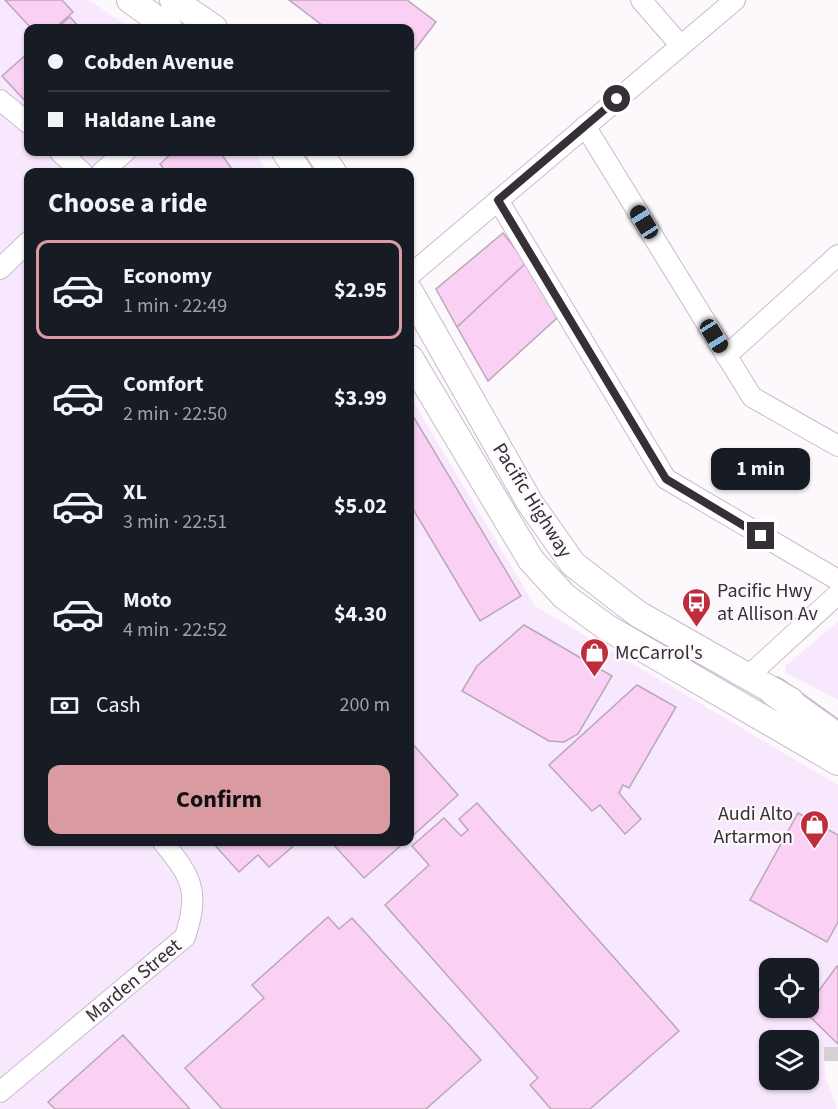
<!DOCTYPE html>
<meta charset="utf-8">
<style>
:root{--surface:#171b24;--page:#242831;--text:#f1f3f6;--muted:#9ea1a6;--line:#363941;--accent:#da9aa2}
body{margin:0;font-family:"Source Sans 3",sans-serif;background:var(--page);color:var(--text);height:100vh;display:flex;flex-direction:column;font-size:22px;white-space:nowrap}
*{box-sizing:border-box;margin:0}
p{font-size:20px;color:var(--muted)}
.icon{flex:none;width:33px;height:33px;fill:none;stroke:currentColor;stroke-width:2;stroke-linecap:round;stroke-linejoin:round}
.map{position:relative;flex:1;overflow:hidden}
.panel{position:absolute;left:24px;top:168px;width:390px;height:678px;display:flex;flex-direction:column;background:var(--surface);border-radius:12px;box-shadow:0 2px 4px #0004}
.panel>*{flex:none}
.hud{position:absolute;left:24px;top:24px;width:390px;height:132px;border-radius:12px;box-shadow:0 2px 4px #0004;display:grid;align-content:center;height:132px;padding:0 24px;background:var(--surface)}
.tools{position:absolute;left:759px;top:958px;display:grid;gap:12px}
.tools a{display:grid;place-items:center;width:60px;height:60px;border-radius:12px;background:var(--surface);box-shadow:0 2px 4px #0004;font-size:30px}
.end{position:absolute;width:27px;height:27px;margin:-14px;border:8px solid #352f36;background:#fff;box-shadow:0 0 0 3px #fff}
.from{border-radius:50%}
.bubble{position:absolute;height:42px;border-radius:12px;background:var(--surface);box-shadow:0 2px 4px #0004;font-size:20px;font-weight:700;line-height:42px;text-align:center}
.car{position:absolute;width:18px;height:36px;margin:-18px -9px;border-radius:8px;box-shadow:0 0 4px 2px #0007;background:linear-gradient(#222 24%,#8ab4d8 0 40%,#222 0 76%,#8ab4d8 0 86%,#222 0)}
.hud b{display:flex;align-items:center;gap:21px;height:57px;font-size:22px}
.hud b+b{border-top:2px solid var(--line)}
.hud i{width:15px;height:15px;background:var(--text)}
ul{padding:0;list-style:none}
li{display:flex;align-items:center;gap:18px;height:99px;margin:0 12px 9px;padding:0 12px;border:3px solid transparent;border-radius:12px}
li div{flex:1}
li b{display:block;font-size:22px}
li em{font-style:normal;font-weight:700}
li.current{border-color:var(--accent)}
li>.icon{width:54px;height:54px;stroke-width:1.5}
h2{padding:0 24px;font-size:27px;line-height:72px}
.pay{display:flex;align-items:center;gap:15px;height:66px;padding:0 24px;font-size:22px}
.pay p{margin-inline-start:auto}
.cta{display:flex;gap:12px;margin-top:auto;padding:12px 24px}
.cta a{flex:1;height:69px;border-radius:12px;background:var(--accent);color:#111;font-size:24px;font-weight:700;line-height:69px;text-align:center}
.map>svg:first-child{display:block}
.built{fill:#f8e8fd;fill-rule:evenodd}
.building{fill:#fad0f4;stroke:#baa7b7;stroke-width:1.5}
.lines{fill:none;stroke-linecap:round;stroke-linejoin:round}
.highway-tunnel{stroke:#d4d0d4;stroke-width:28;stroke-dasharray:28 14;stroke-linecap:butt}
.minor-casing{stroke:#c9bacd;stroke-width:22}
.major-casing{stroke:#c9bacd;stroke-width:28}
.highway-casing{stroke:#c9bacd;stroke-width:32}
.minor{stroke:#fff;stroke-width:20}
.major{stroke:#fff;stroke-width:26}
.highway{stroke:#fff;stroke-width:28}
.route{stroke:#352f36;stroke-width:8}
.labels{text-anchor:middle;stroke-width:4.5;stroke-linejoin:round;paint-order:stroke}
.street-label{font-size:20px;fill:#352f36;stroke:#fcf8fc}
.poi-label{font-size:20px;fill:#352f36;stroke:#fcf8fc;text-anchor:start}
</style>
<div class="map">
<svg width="838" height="1109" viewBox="0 0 838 1109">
<rect width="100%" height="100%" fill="#fcf8fc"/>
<path class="built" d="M0 0H89L129 28H28V152H254L268 172H28V842H410V396L535 606 838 785V1062L825 1049V1076L837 1109H0ZM770 969H808V1008H770ZM770 1041H808V1080H770Z
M838 622V700L786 673 785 666Z"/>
<path class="building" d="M5 0H62L73 12 55 28H31Z
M289 0H407L436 22 410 56V28H326Z
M70 17 80 28H57Z
M28 53V104L2 76Z
M173 152H220L234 172H166L160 164Z
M503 233 526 263 457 327 436 289Z
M526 263 557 318 488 381 457 327Z
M410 411 521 596 480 621 410 504Z
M524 625 612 676 578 734 564 742 549 741 462 691 477 666Z
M637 685 676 707 629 788 623 785 619 793 641 819 625 834 600 805 592 811 549 765Z
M410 741 458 795 410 838Z
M477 803 679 1031 590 1109H551L530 1085 538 1078 385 905 429 865 412 846 444 818 461 836 468 830 459 819Z
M798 813 838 835V922L827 942 750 900Z
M212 842H298L269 867 258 855 239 872Z
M331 842H405L364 878Z
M328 917 339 929 352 918 481 1060 426 1109H222L185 1068 264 998 252 985Z
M837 966H838V1044L804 1011Z
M123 1035 190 1109H55L48 1102Z"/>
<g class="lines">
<path class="highway-tunnel" d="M838 1047V1061"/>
<defs>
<path id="minor" d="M641 0 681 46
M0 100 28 123
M585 126 752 397 838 446
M60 152 82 172
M102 172 125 152
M498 200 666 479 838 580
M0 269 28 242
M410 275 735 0
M726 356 838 255
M746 678 838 594
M0 1092 185 937C200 891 192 878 163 842"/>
<path id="major" d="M130 0 169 28
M173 0 214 28
M285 152 299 172
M319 152 333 172
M410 292 530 503 573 564 638 614 791 701
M410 358 531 560 564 596 606 627 838 762"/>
<path id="highway" d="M774 692 838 738"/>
</defs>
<use href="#minor" class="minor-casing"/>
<use href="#major" class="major-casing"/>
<use href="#highway" class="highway-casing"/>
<use href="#minor" class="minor"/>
<use href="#major" class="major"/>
<use href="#highway" class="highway"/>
</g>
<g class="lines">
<path class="route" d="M617 99 498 200 666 479 761 536"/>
</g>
<defs>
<symbol id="bus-pin" viewBox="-11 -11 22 30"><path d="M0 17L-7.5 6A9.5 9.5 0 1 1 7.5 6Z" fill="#bd2d3b" stroke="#fcf8fc"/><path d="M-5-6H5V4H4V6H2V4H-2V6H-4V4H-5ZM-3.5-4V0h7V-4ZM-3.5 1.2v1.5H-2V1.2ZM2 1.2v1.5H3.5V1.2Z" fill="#fff"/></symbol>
<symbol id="shop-pin" viewBox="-11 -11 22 30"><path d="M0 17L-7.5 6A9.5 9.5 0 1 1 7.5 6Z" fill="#bd2d3b" stroke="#fcf8fc"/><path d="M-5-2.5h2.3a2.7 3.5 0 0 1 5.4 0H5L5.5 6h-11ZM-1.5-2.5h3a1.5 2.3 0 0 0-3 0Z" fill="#fff"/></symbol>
</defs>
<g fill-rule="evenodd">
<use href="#bus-pin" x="680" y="586" width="33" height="45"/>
<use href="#shop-pin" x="578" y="636" width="33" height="45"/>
<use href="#shop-pin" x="798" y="808" width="33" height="45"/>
</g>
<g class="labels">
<g class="street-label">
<text transform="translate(533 500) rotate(58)" y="7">Pacific Highway</text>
<text transform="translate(133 980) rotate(-40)" y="7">Marden Street</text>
</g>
<g class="poi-label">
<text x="717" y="597">Pacific Hwy<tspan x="717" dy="23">at Allison Av</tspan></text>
<text x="615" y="659">McCarrol's</text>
<text x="793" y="820" text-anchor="end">Audi Alto<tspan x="793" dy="23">Artarmon</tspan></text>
</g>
</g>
</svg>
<div class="tools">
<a><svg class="icon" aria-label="locate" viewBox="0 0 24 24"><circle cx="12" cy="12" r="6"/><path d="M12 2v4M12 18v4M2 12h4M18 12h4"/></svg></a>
<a><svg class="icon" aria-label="layers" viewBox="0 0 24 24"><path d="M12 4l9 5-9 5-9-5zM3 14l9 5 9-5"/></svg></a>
</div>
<i class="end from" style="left:617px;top:99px"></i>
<i class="end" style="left:761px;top:536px"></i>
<div class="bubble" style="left:711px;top:448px;width:99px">1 min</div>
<i class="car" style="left:644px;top:222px;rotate:328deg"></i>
<i class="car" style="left:714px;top:336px;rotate:148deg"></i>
<div class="hud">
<b><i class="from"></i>Cobden Avenue</b>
<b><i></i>Haldane Lane</b>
</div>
<section class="panel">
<h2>Choose a ride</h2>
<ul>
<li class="current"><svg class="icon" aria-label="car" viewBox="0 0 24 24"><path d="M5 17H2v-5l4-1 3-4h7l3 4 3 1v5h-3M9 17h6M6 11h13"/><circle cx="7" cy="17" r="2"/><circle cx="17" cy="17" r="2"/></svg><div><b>Economy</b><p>1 min · 22:49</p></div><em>$2.95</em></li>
<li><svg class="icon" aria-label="car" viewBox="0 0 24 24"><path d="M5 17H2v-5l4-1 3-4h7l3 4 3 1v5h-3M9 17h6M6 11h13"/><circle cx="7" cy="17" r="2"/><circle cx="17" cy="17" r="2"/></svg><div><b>Comfort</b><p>2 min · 22:50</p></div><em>$3.99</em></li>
<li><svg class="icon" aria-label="car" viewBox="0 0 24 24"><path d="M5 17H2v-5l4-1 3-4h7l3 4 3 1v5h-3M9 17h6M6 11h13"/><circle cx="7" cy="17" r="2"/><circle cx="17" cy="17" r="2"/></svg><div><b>XL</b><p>3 min · 22:51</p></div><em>$5.02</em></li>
<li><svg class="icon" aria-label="car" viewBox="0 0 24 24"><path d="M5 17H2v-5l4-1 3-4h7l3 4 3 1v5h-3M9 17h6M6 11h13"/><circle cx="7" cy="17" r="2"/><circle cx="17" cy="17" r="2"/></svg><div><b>Moto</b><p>4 min · 22:52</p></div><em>$4.30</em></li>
</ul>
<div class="pay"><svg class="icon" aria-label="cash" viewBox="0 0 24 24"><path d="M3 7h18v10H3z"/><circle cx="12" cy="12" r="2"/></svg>Cash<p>200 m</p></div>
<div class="cta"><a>Confirm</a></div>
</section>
</div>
